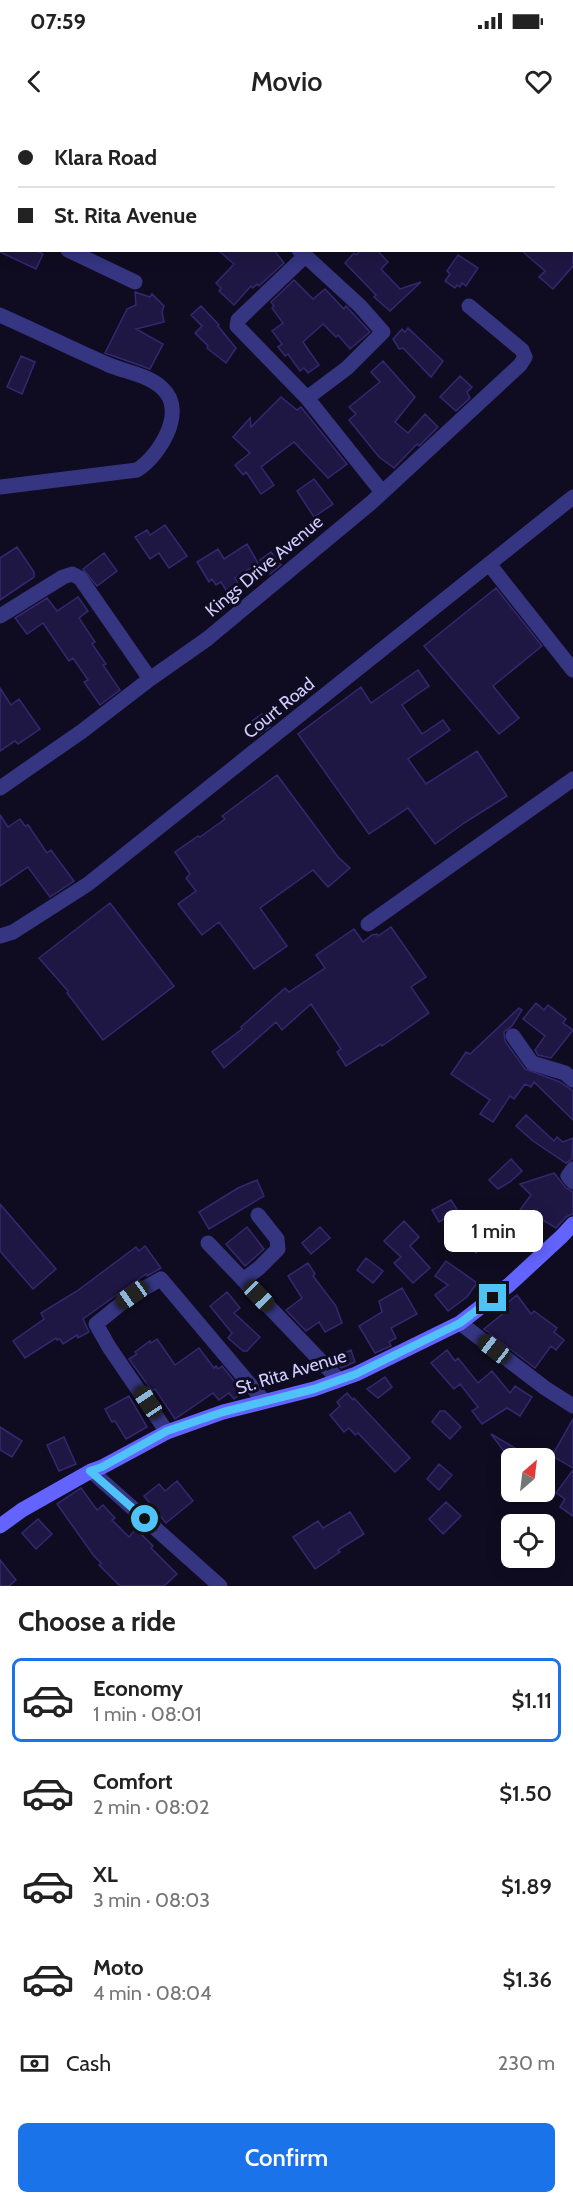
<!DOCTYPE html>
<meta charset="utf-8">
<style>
:root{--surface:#fff;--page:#f6f6f6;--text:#222;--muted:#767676;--line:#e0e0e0;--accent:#1a73e8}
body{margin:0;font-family:Cabin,sans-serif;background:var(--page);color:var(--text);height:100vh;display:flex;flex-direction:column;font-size:22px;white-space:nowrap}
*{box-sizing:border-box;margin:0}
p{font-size:20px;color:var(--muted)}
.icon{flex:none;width:33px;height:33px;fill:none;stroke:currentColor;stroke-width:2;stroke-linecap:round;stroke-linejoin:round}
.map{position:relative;height:1466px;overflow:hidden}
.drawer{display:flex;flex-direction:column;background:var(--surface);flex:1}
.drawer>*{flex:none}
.top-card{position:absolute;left:0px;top:0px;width:573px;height:132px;box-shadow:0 3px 15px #0003;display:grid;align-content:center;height:132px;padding:0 18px;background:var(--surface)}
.needle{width:39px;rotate:28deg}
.fabs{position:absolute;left:501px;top:1328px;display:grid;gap:12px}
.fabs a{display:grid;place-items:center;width:54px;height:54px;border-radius:9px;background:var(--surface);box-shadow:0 3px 15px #0003;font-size:30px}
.end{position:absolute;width:27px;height:27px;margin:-14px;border:8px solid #4fc3f7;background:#111;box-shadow:0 0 0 3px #111}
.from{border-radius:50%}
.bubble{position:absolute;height:42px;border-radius:9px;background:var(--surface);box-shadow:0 3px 15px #0003;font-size:20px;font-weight:600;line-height:42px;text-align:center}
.car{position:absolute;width:18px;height:36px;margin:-18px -9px;border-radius:8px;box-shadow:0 0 4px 2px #0007;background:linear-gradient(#222 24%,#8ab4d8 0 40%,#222 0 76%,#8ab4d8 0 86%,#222 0)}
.top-card b{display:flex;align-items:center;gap:21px;height:57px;font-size:22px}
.top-card b+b{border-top:2px solid var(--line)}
.top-card i{width:15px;height:15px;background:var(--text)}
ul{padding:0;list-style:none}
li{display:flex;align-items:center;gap:18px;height:84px;margin:0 12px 9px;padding:0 6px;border:3px solid transparent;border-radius:9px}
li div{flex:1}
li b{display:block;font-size:22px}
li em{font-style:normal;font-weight:600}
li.current{border-color:var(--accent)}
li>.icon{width:54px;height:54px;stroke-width:1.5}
h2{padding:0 18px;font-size:27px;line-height:72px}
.pay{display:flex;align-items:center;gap:15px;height:66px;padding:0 18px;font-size:22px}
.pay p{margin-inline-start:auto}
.action{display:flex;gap:12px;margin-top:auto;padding:12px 18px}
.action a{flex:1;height:69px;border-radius:9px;background:var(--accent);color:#fff;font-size:24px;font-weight:600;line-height:69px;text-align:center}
.status{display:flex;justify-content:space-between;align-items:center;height:42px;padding:0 30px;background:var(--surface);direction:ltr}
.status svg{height:16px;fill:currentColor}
header{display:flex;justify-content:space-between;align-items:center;height:78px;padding:0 18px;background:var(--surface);font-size:27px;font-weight:600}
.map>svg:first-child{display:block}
.building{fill:#1f1743;stroke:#342870;stroke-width:1.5}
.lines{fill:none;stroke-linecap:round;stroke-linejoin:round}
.street{stroke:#353582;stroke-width:15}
.secondary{stroke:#6364ff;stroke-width:15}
.route{stroke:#4fc3f7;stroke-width:8}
.labels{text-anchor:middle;stroke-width:6;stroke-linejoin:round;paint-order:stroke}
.street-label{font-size:18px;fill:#d0ccff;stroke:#0f0c21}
</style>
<div class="status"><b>07:59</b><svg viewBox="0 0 49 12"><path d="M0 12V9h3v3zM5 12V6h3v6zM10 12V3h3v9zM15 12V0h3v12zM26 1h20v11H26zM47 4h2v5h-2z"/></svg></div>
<header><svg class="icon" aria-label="back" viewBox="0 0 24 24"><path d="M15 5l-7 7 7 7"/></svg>Movio<svg class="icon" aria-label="heart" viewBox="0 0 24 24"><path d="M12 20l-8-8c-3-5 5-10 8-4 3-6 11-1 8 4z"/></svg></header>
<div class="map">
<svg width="573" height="1466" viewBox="0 0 573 1466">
<rect width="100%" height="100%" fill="#0f0c21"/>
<path class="building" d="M0 130H35L43 134 36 149 0 132Z
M218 130H274L284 143 259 166 257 164 253 168 251 166 234 185 219 171 221 168 216 163 234 144Z
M361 130H377L388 142 381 149 400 169 421 162 390 191 374 177 376 175 345 143 354 133 356 135Z
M521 130H573V146L553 169 539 157 545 151Z
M458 135 478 148 466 166 462 163 460 167 457 165 455 168 445 161 450 154 447 151Z
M294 160 313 179 325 169 344 189 346 186 370 212 350 229 338 215 336 217 323 204 303 222 319 245 308 253 304 248 300 251 288 234 285 236 278 227 282 224 272 211 283 203 272 188 274 186 271 182Z
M135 172 150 177 152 174 164 186 162 192 164 202 136 209 163 224 150 249 105 233 127 189 136 185Z
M201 186 219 205 218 206 236 228 226 243 207 228 208 226 195 213 202 206 191 195Z
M408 208 443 241 431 257 403 228 399 229 393 219 402 209 405 212Z
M21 236 35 242 22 274 7 267Z
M383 241 415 277 395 302 408 313 425 294 438 307 419 326 417 324 394 348 379 337 349 300 356 294 349 287 380 262 371 252Z
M460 256 472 267 467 272 470 278 456 291 440 277Z
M281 277 297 290 301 287 347 344 328 358 294 322 261 347 274 365 261 374 246 352 243 355 235 345 250 333 233 317 250 298 251 307Z
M314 359 333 384 314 397 297 371Z
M165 405 187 436 169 448 159 433 150 439 135 417 147 410 150 415Z
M247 424 258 443 235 458 241 468 229 475 221 462 216 465 212 459 209 462 197 442 218 429 224 439Z
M17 427 34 452V457L0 480V438Z
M271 432 281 445 270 454 260 440Z
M104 433 117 451 97 466 83 449Z
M496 468 542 526 493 566 519 598 499 614 424 526Z
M78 477 88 491 79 498 95 522 92 524 106 544 103 545 120 570 100 585 84 562 88 560 73 538 69 541 43 503 27 514 15 498 47 478 57 491Z
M418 550 429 566 402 585 422 614 443 600 450 610 408 639 426 664 477 631 507 676 464 703 435 724 408 688 369 714 298 614 361 567 371 583Z
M0 568 11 585 19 579 40 609 18 624 15 621 0 631Z
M262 594 270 607 260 614 252 601Z
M277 655 338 737 350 748 328 767 313 750 260 788 287 826 254 849 219 802 202 815 178 784 196 771 186 758 190 754 175 732 198 716 200 717 225 699 222 696Z
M0 695 8 707 20 699 25 706 28 705 47 733 51 730 74 761 50 777 28 747 0 766Z
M110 783 174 866 103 920 67 873 68 871 39 838Z
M391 807 426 857 411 867 429 893 382 926 381 924 346 946 337 932 341 929 311 884 282 910 276 902 224 948 212 932 242 909 241 907 285 868 289 872 325 848 316 835 354 809 363 822 372 815 377 814 378 816Z
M536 883 544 890 548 885 566 899 563 903 573 910 551 938 538 935 535 930 545 916 523 899Z
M519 888 522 890 512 906 504 912 505 921 525 949 560 962 573 971V1000L534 962 531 967 525 964 514 979 510 976 493 1002 480 994 490 980 451 954 466 932 470 934Z
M526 995 554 1021 557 1017 563 1022 573 1018 572 1039 566 1043 533 1021 516 1006Z
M511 1039 522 1051 510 1062 498 1069 489 1060Z
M554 1053 566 1068 573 1072V1094L566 1097 556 1108 536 1096 528 1108 514 1098 531 1075 520 1064Z
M257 1060 264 1076 209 1109 199 1092 238 1068Z
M451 1080 458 1091 439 1102 432 1090Z
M0 1084 56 1149 33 1169 0 1131Z
M480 1092 498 1108 476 1133 458 1118Z
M404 1101 419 1117 410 1126 430 1148 413 1163 394 1143 401 1137 384 1121Z
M247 1107 264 1129 245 1146 226 1124Z
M320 1107 330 1118 311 1134 302 1123Z
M145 1126 161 1148 147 1156 146 1154 83 1199 89 1212 78 1218 77 1215 63 1224 60 1219 57 1220 56 1218 25 1238 13 1221 44 1199 41 1193 77 1171 136 1127 139 1131Z
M366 1138 383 1151 373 1163 357 1150Z
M446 1141 477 1163 467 1177 448 1191 435 1175 448 1165 435 1156Z
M308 1143 315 1154 313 1156 336 1186 342 1203 325 1212 319 1202 306 1211 286 1190 302 1178 288 1156Z
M402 1168 417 1194 391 1208 396 1218 389 1222 391 1226 375 1233 359 1206 382 1192 379 1181Z
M227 1172 240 1188 234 1193 260 1217 247 1231H243L228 1218 232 1213 210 1186Z
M517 1175 531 1194 534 1191 557 1208 554 1212 564 1220 556 1230 551 1226 535 1248 484 1209 505 1192 501 1188Z
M157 1219 175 1245 199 1228 214 1248 216 1246 218 1249 222 1246 243 1272 234 1279 229 1273 219 1280 213 1273 175 1299 155 1269 152 1271 129 1239 137 1234 135 1232 150 1221 151 1223Z
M351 1230 355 1242 341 1248 333 1238Z
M447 1230 455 1241 458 1238 478 1263 492 1251 510 1273 515 1266 532 1277 520 1296 507 1288 482 1304 472 1291 478 1287 460 1264 454 1269 431 1243Z
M385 1257 392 1267 378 1278 367 1269Z
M347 1273 353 1280 354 1278 410 1338 395 1352 358 1313 355 1315 349 1308 344 1312 330 1295 340 1286 337 1282Z
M129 1276 147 1307 126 1319 115 1301 112 1302 105 1289Z
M440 1291H445L461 1307 450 1319 432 1302Z
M573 1299V1348L552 1336Z
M0 1307 22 1321 12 1337 0 1330Z
M491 1314 532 1338H509Z
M64 1317 76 1344 59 1351 47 1325Z
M439 1344 452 1355 439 1370 427 1359Z
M573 1350V1396L560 1387 565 1379 556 1373Z
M177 1361 193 1381 166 1403 144 1376 159 1364 165 1371Z
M81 1368 97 1390 103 1385 115 1398 112 1400 129 1417 136 1409 153 1426 151 1428 177 1454 164 1466H120L99 1445 101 1443 94 1436 57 1384Z
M446 1382 461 1396 443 1414 429 1399Z
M350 1392 364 1414 338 1430 340 1432 315 1449 293 1417 318 1401 323 1408Z
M38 1399 52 1414 36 1429 22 1413Z
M0 1440 16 1460 9 1466H0Z"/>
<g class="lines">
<path class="street" d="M333 0 334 2
M15 2 16 0
M140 2 141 0
M252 2 254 0
M0 33 2 30
M0 99 2 100
M68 130 135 162
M299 130 360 186 383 212 347 248 307 278 382 372
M305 136 238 200 237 206 307 278
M0 195C36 211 72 229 109 245 126 252 149 255 163 269 187 292 159 336 137 350L0 367
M489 444 573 550
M0 496 63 457 72 454 80 458 150 559 207 519 372 382 520 245 525 237 522 230 469 186
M0 668 81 612 150 559
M368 804 573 659
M0 816 13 812 88 764 573 377
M513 916 532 943 565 953 573 960
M573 1049 568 1056 573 1062
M208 1123 339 1260
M243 1160 259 1148 278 1129 277 1119 258 1095
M460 1203 545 1268 573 1286
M167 1312 109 1227 96 1204 132 1175 161 1159 264 1281
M91 1351 220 1466"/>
<path class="secondary" d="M0 1406 22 1390 91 1351 102 1347 167 1312 223 1292 314 1269 356 1254 460 1203 509 1165 562 1116 573 1104"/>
</g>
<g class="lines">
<path class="route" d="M145 1399 90 1351 102 1347 167 1311 223 1292 314 1269 356 1254 460 1203 493 1178"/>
</g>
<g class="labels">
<g class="street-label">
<text transform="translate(264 446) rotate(-40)" y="6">Kings Drive Avenue</text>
<text transform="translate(279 588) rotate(-39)" y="6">Court Road</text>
<text transform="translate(291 1252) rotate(-17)" y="6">St. Rita Avenue</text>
</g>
</g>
</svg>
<div class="fabs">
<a><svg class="needle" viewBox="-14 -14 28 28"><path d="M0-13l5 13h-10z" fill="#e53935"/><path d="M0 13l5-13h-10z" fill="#767676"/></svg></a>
<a><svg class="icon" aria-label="locate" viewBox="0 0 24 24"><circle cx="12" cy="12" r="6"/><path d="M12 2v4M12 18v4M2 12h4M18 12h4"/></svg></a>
</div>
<i class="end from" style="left:145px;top:1399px"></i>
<i class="end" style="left:493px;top:1178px"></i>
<div class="bubble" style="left:444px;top:1090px;width:99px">1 min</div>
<i class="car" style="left:132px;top:1175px;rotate:235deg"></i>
<i class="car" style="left:259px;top:1176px;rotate:136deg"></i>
<i class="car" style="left:494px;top:1229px;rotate:308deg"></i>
<i class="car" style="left:148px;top:1282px;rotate:326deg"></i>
<div class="top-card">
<b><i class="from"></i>Klara Road</b>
<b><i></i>St. Rita Avenue</b>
</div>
</div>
<section class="drawer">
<h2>Choose a ride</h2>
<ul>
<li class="current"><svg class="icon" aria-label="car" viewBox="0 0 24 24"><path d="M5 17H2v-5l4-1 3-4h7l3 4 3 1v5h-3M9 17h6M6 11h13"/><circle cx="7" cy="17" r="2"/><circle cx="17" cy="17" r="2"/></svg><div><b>Economy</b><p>1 min · 08:01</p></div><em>$1.11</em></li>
<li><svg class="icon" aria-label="car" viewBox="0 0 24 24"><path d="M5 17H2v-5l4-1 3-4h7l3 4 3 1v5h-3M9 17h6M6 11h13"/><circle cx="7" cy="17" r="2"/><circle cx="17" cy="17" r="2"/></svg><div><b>Comfort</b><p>2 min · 08:02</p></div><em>$1.50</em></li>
<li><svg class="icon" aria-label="car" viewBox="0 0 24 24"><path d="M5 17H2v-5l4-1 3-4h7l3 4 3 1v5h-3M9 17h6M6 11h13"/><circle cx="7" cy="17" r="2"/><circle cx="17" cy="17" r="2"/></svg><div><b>XL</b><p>3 min · 08:03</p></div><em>$1.89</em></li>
<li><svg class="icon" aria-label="car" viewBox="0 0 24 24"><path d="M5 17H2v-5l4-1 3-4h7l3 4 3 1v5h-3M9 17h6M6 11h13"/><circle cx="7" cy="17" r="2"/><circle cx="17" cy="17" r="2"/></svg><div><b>Moto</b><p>4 min · 08:04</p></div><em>$1.36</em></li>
</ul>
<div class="pay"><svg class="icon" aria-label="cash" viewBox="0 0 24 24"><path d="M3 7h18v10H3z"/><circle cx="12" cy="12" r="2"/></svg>Cash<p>230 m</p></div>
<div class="action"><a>Confirm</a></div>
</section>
